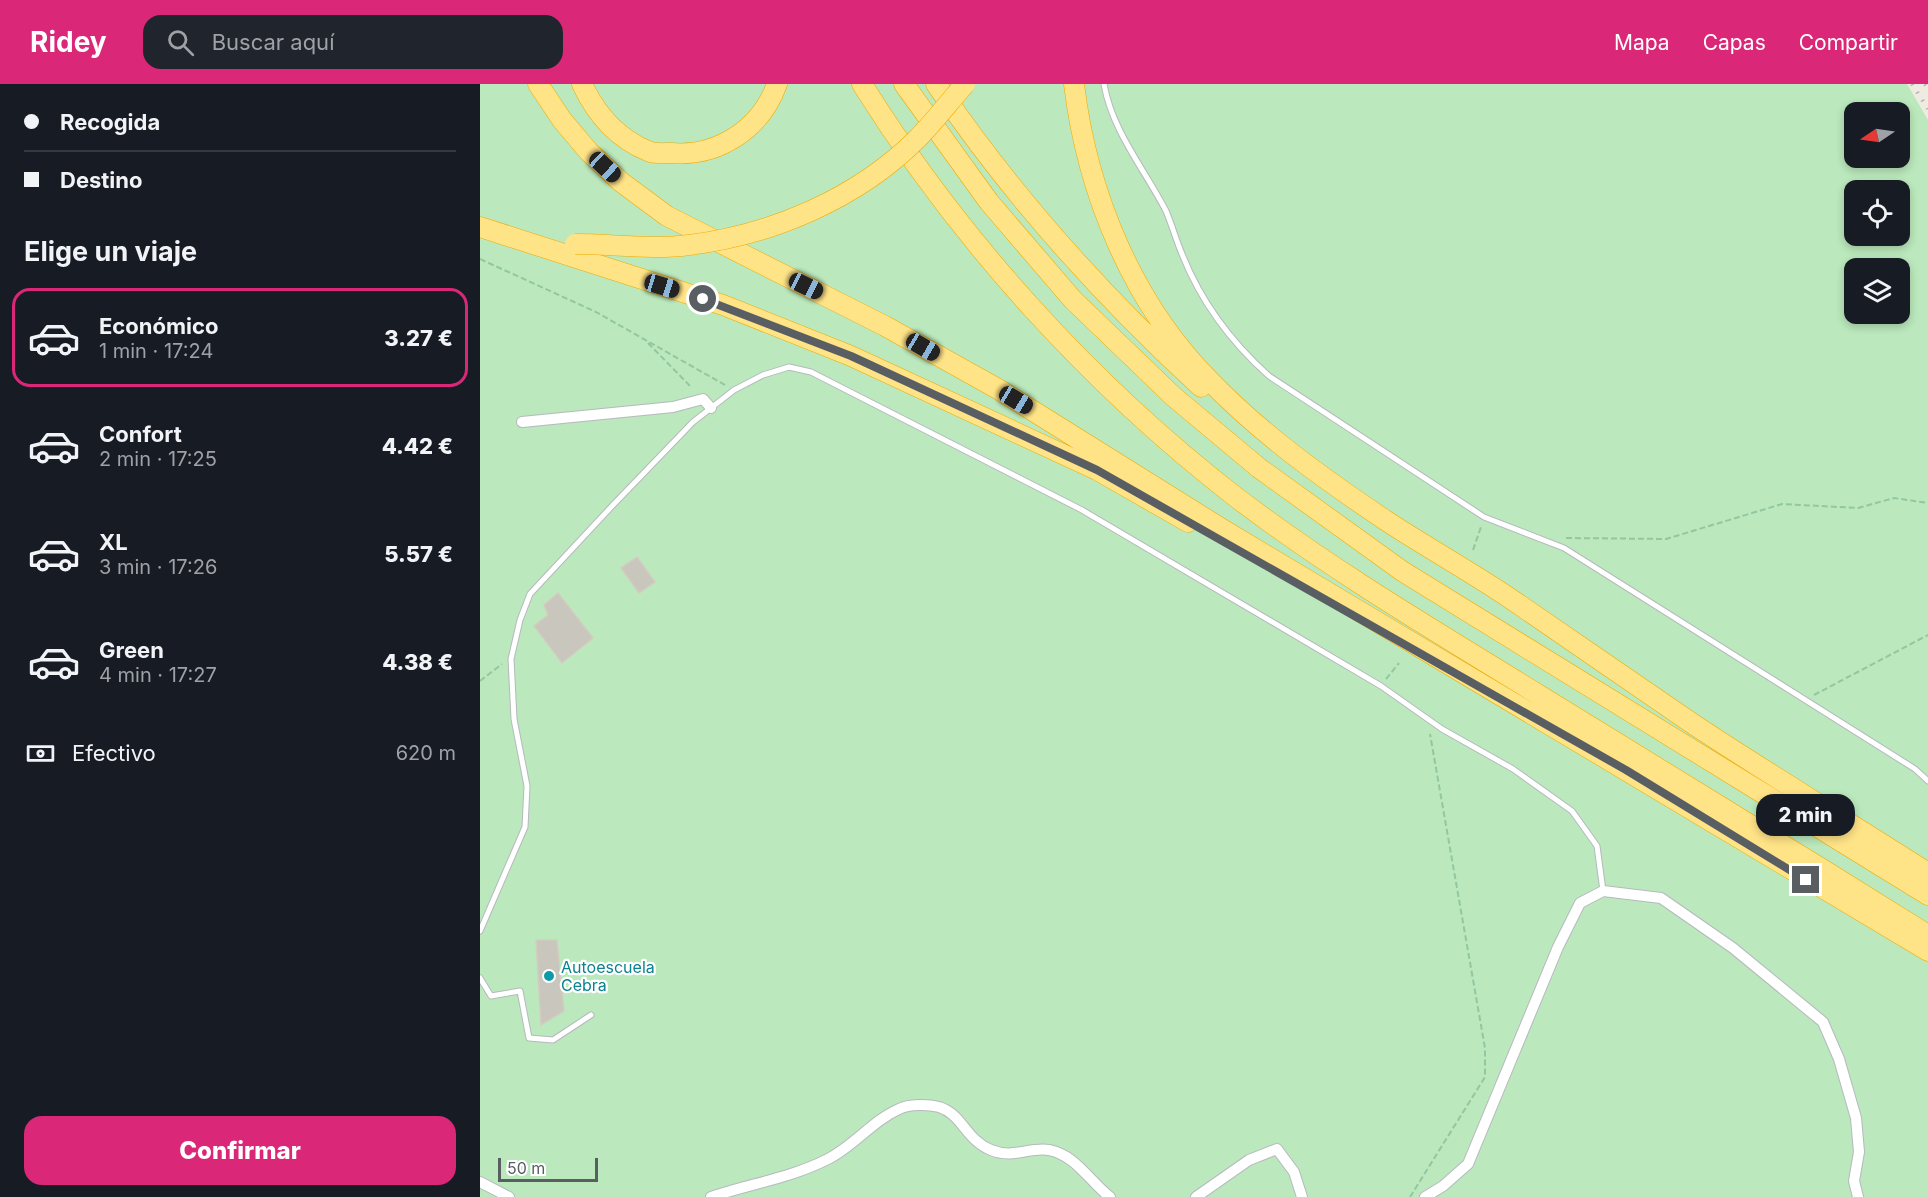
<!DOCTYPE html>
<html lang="es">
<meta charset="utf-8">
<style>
:root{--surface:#171b24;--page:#20242c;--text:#f1f3f6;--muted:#9ea1a6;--line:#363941;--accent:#db2777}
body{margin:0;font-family:Inter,sans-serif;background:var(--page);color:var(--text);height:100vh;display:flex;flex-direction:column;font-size:22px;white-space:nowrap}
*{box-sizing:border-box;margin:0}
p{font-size:20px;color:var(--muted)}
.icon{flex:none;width:33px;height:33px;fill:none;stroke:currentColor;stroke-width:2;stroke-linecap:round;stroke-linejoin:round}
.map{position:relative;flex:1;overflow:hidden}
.drawer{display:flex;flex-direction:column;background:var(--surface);width:480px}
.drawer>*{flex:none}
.top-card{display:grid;align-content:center;height:132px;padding:0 24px;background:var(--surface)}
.needle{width:39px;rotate:257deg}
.fabs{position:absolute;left:1364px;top:18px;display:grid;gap:12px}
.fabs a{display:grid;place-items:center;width:66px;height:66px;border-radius:12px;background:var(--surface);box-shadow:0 3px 9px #0003;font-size:30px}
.scale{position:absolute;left:18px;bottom:15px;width:100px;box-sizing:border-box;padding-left:6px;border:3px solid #595e63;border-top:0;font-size:16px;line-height:21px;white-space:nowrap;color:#595e63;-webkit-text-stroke:4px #fff;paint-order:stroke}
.end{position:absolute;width:27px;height:27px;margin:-14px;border:8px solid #595e63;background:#fff;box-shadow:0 0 0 3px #fff}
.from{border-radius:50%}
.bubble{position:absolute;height:42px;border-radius:18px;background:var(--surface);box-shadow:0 3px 9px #0003;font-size:20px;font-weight:800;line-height:42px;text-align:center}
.car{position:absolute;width:18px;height:36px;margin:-18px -9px;border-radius:8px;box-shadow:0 0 4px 2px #0007;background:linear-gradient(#222 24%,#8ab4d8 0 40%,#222 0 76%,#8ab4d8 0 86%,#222 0)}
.top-card b{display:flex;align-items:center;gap:21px;height:57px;font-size:22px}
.top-card b+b{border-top:2px solid var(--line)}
.top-card i{width:15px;height:15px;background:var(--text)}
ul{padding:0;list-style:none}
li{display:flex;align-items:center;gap:18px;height:99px;margin:0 12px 9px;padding:0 12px;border:3px solid transparent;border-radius:18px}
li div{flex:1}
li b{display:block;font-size:22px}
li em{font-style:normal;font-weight:800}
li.selected{border-color:var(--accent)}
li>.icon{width:54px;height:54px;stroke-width:1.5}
h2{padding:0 24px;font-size:27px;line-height:72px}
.pay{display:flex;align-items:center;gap:15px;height:66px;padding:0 24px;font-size:22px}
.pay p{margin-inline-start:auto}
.button{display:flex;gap:12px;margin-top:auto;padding:12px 24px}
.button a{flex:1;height:69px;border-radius:18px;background:var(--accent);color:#fff;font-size:24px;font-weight:800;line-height:69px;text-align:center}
header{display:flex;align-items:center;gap:36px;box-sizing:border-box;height:84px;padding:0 30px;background:var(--accent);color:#fff}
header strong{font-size:28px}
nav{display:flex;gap:33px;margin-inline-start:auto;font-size:21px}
.search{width:420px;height:54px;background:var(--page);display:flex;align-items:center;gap:15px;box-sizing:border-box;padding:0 21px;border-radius:18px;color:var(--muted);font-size:22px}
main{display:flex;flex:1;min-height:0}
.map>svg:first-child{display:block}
.green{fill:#bbe8bc;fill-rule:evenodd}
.building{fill:#c9c6be;stroke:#d3cdbf;stroke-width:1.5}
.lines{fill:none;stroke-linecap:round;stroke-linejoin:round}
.service-casing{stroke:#b6b9bf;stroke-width:7}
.minor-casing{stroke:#b6b9bf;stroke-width:12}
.motorway-casing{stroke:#efaa00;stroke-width:21}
.path{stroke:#92c7a2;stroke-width:2;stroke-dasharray:6 3;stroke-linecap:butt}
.service{stroke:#fff;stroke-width:5}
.minor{stroke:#fff;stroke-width:10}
.motorway{stroke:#ffe387;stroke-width:20}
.rail{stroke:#b3b4b4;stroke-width:4;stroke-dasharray:1.5 8;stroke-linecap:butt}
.motorway-bridge-casing{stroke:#efaa00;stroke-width:21;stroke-linecap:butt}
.motorway-bridge{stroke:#ffe387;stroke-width:20}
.route{stroke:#595e63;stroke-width:8}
.culture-dot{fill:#0f9aa8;stroke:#fff;stroke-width:2}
.labels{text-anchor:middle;stroke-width:4.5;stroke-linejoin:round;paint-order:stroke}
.culture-label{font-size:16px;fill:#0d838f;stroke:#fff;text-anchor:start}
</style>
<header>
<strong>Ridey</strong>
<div class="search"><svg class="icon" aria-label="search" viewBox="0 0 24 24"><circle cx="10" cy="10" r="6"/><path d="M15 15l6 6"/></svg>Buscar aquí</div>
<nav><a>Mapa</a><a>Capas</a><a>Compartir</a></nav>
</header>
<main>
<section class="drawer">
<div class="top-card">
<b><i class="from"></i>Recogida</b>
<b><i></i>Destino</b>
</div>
<h2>Elige un viaje</h2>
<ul>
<li class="selected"><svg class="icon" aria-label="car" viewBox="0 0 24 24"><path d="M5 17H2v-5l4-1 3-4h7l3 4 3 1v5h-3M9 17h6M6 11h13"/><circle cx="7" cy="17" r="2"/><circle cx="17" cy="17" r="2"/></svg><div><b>Económico</b><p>1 min · 17:24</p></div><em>3.27 €</em></li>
<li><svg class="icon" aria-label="car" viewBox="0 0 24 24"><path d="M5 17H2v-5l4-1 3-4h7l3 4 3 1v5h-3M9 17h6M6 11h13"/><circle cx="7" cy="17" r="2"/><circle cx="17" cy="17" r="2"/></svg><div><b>Confort</b><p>2 min · 17:25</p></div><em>4.42 €</em></li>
<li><svg class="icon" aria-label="car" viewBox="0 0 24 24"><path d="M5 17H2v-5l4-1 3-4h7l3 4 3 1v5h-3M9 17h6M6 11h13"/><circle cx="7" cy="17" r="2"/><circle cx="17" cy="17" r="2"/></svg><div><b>XL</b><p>3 min · 17:26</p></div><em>5.57 €</em></li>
<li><svg class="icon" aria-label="car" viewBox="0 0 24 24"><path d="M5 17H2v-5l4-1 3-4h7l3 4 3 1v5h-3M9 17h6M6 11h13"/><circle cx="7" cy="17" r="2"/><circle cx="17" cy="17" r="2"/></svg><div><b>Green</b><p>4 min · 17:27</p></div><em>4.38 €</em></li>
</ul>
<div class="pay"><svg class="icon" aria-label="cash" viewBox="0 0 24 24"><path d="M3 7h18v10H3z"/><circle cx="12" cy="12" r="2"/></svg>Efectivo<p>620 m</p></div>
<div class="button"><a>Confirmar</a></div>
</section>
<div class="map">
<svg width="1448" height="1113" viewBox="0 0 1448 1113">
<rect width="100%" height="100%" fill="#eeebe1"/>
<path class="green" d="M0 0H1427L1448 36V1113H0ZM1374 28H1419V74H1374ZM1374 106H1419V152H1374ZM1374 184H1419V230H1374Z"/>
<path class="building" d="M157 473 175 498 159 509 141 484Z
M78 509 113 554 82 579 54 542 68 531 64 521Z
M56 856H77L84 927 61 941Z"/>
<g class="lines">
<defs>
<path id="service" d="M624 0C632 47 665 86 686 127 692 141 696 156 702 170 721 218 751 258 789 292L1004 433 1084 464 1435 685 1448 697
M0 847 45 743 47 702 34 635 31 575 40 536 50 510 133 421 213 338 231 324 254 306 283 291 309 283 331 288 602 426 901 602 962 645 1033 685 1092 727 1117 762 1123 807
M0 894 11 912 40 907 49 954 73 956 111 931"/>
<path id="minor" d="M42 338 193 323 223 315 231 324
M0 1098 29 1113
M231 1113C272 1099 308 1095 348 1075 374 1062 392 1037 419 1025 429 1020 448 1020 459 1023 482 1030 486 1056 511 1066 533 1075 549 1063 569 1066 596 1071 610 1098 630 1113
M716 1113 769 1076 797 1065 814 1088 822 1113
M945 1113 963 1102 988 1080 1078 863 1100 819 1123 807 1181 814 1253 864 1343 938 1359 975 1376 1034 1379 1068 1374 1097 1378 1113"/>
<path id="motorway" d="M58 0 82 36 109 68 141 98 187 132 405 242 518 305 742 445 1448 867
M102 0C116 30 136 54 168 67 174 70 184 69 191 69 238 73 281 45 297 0
M382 0C480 157 611 301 757 414 853 487 957 548 1059 611 1189 691 1319 770 1448 851
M424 0 509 118 593 216 694 313 779 384 922 487 1448 811
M456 0C532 112 621 211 721 303
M594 0C607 108 652 219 730 297 781 350 844 395 905 436 946 463 988 486 1028 513 1090 555 1151 598 1213 640 1290 691 1370 739 1448 789
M0 143 243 221 371 272 617 386 708 438"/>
</defs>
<use href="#service" class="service-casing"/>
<use href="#minor" class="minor-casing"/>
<use href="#motorway" class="motorway-casing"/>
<path class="path" d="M0 175 116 228 245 301
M168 259 212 304
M1086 454 1186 455 1302 420 1378 424 1414 414 1448 419
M993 466 1001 443
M906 595 919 579
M0 597 22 580
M1334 611 1448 551
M930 1113 1005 993V964L950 650"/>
<use href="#service" class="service"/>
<use href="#minor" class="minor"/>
<use href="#motorway" class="motorway"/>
<path class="rail" d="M1432 0 1448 25
M1445 0 1448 4"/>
<defs>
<path id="motorway-bridge" d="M95 160C132 160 173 166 209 161 292 151 378 114 437 55 454 38 469 18 485 0"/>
</defs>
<use href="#motorway-bridge" class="motorway-bridge-casing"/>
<use href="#motorway-bridge" class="motorway-bridge"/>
</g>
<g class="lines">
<path class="route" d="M223 215 371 272 617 386 1146 686 1326 796"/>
</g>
<circle class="culture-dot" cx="69" cy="892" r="6"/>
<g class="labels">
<g class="culture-label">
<text x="81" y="889">Autoescuela<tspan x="81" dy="18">Cebra</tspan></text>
</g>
</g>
</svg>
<div class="fabs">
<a><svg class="needle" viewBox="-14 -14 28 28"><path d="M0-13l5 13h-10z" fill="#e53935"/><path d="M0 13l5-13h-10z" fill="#9ea1a6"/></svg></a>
<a><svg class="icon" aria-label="locate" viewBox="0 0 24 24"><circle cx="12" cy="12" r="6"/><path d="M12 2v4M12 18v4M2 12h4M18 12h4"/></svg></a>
<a><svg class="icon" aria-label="layers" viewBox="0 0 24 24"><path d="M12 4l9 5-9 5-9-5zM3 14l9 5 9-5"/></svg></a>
</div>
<div class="scale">50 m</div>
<i class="end from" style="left:223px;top:215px"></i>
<i class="end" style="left:1326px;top:796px"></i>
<div class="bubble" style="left:1276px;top:710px;width:99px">2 min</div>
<i class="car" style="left:125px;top:83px;rotate:133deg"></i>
<i class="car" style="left:182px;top:202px;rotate:107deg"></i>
<i class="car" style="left:326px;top:202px;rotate:116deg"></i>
<i class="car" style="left:443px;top:263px;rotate:120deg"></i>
<i class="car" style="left:536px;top:316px;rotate:121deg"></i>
</div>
</main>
